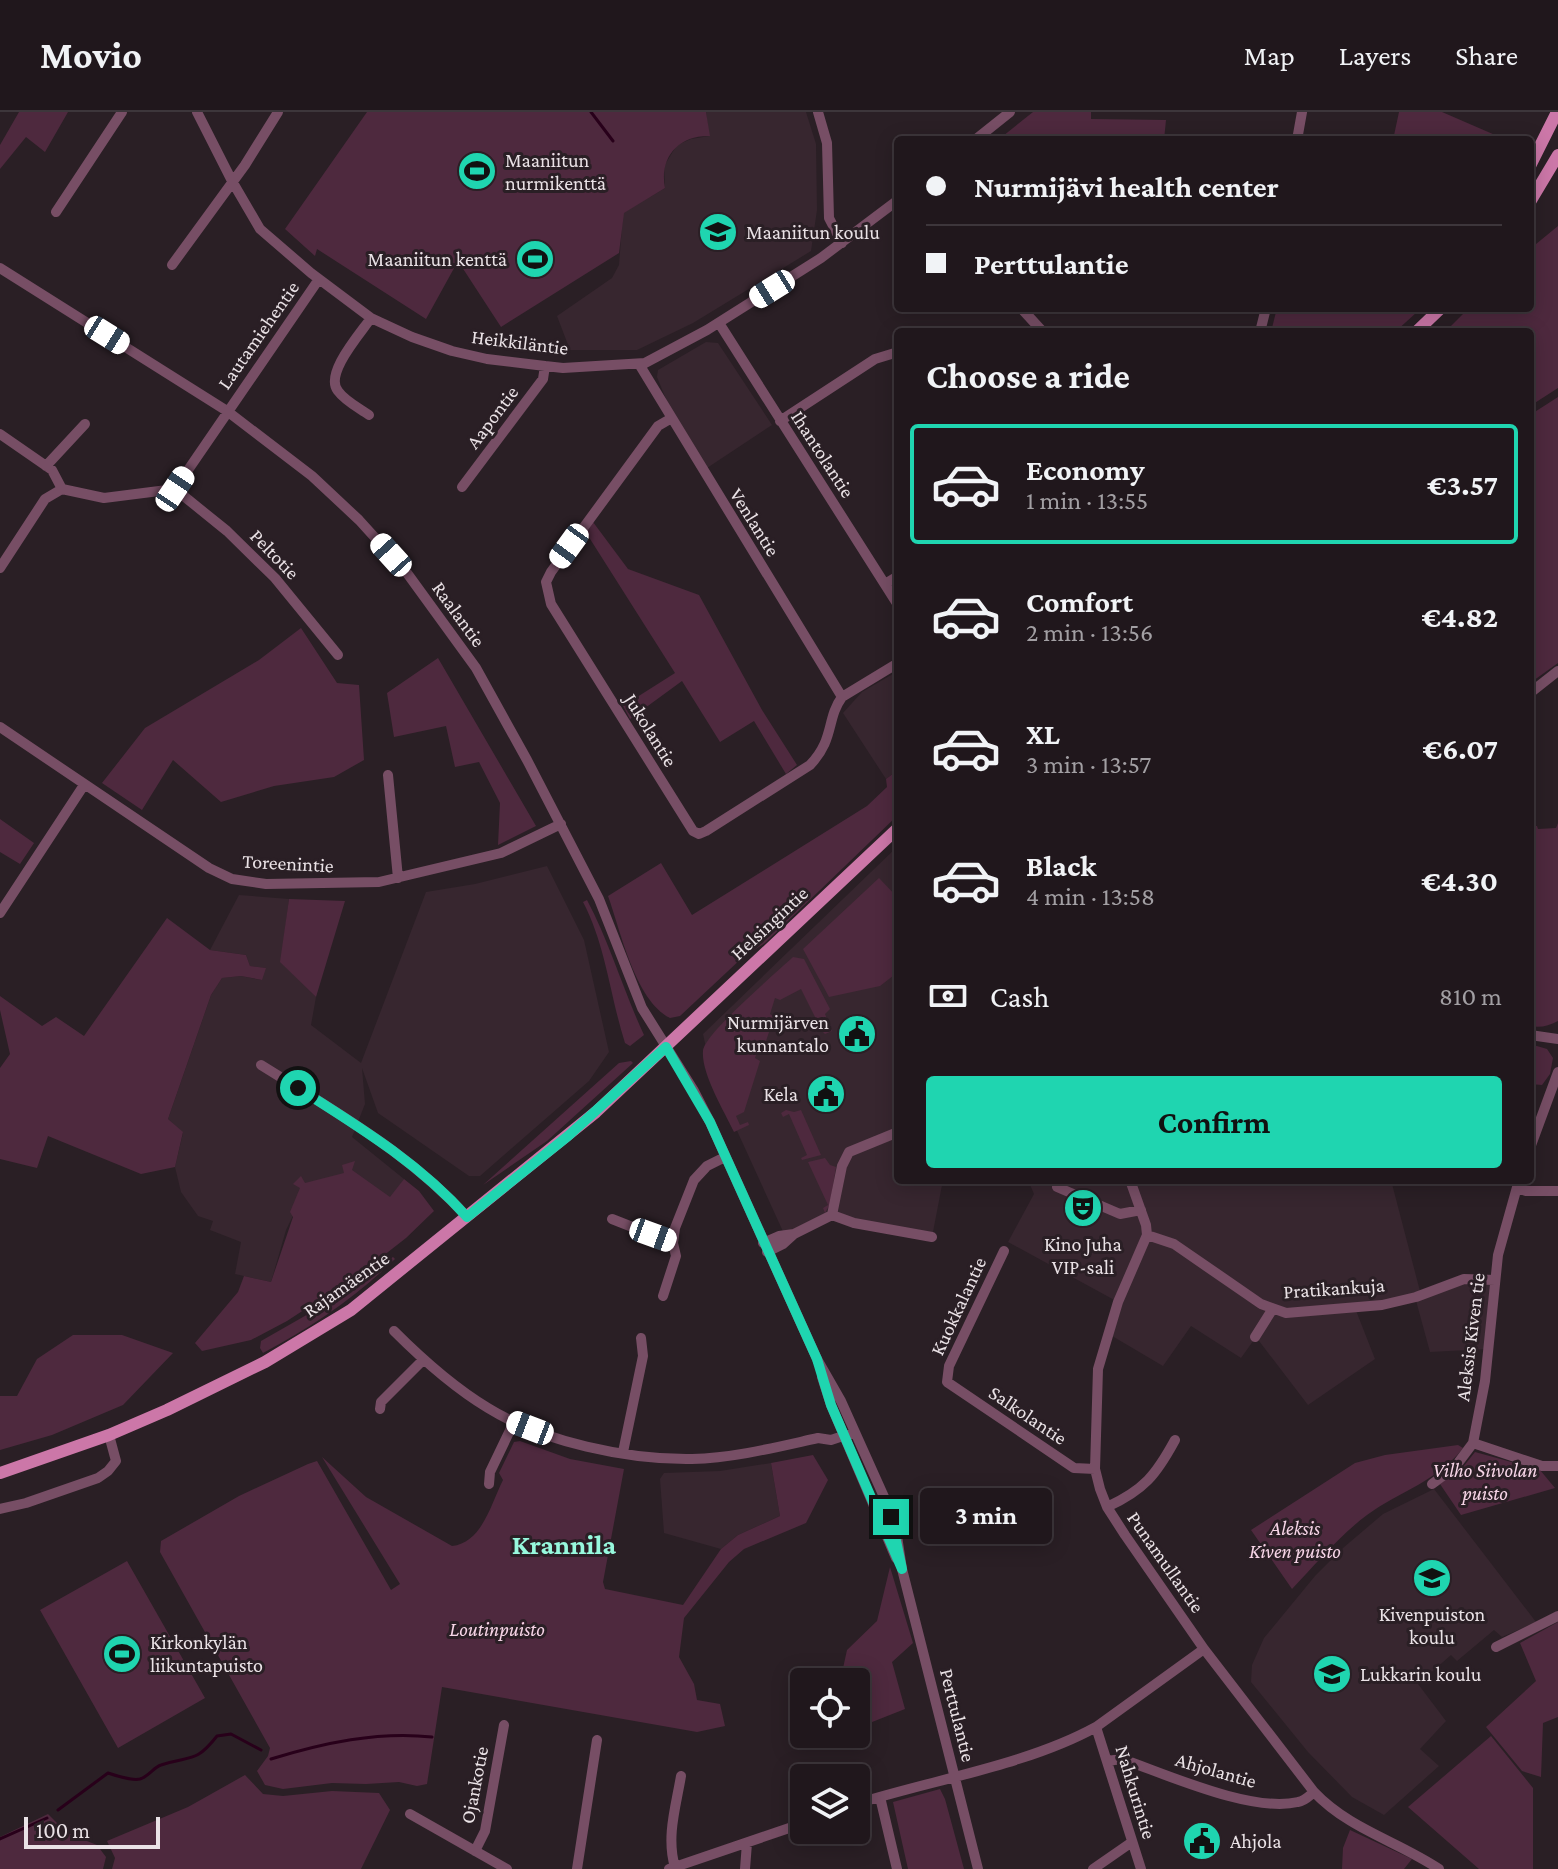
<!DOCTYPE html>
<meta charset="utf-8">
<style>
:root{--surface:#20171c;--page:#2d2429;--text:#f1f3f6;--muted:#a29fa3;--line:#3d363b;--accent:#1fd5b0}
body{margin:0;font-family:"Crimson Pro",serif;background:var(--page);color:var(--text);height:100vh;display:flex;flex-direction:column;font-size:30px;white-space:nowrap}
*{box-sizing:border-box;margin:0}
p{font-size:26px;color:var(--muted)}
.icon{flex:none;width:44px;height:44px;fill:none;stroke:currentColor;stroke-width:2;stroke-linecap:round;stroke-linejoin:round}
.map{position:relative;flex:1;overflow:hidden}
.side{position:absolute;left:894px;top:216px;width:640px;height:856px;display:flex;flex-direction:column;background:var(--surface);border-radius:8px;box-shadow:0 4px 20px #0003,0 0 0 2px var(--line)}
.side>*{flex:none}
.hud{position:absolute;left:894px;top:24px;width:640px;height:176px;border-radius:8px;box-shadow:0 4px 20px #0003,0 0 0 2px var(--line);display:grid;align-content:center;height:176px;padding:0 32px;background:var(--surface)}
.buttons{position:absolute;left:790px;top:1556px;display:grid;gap:16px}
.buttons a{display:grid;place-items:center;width:80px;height:80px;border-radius:8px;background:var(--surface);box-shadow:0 4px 20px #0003,0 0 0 2px var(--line);font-size:40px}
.scale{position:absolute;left:24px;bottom:20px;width:136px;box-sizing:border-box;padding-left:8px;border:4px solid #eae2e6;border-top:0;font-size:22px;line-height:28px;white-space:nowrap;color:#eae2e6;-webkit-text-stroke:6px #2a1f25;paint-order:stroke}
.end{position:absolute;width:36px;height:36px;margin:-18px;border:10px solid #1fd5b0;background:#111;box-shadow:0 0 0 4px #111}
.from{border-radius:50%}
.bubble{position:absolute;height:56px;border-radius:8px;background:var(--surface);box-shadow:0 4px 20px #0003,0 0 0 2px var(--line);font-size:26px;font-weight:700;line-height:56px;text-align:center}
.car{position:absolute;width:24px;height:48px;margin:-24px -12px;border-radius:10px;box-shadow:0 0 6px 2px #0007;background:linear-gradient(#fff 24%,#345 0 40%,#fff 0 76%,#345 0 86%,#fff 0)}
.hud b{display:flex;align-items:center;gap:28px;height:76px;font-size:30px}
.hud b+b{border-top:2px solid var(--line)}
.hud i{width:20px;height:20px;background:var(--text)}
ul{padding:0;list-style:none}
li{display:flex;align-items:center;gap:24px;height:120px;margin:0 16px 12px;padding:0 16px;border:4px solid transparent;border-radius:8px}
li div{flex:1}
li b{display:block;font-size:30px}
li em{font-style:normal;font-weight:700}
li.on{border-color:var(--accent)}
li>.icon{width:72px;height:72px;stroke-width:1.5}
h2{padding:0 32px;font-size:36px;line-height:96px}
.pay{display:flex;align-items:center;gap:20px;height:88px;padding:0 32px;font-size:30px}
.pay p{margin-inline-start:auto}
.action{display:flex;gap:16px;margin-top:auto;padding:16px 32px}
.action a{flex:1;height:92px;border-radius:8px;background:var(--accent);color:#111;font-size:32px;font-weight:700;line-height:92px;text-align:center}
header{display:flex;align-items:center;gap:48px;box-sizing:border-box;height:112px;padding:0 40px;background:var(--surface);border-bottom:2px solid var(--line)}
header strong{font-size:38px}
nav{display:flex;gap:44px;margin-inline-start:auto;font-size:28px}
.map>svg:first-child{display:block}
.built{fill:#37262f}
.green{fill:#4e293e}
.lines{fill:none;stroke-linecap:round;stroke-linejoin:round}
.stream{stroke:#28001a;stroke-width:3}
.minor{stroke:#774e65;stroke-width:10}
.major{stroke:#cc77a8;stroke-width:12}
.route{stroke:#1fd5b0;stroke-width:10}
.labels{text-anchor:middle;stroke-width:6;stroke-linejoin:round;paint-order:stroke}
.poi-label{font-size:20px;fill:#eae2e6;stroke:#2a1f25;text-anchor:start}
.street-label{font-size:20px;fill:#eae2e6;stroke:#2a1f25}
.park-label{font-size:20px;font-style:italic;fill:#f7d5e7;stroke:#2a1f25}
.district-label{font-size:28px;font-weight:bold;fill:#97f8dd;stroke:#2a1f25}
</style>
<header>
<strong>Movio</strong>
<nav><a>Map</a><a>Layers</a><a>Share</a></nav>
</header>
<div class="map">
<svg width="1558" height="1757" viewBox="0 0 1558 1757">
<rect width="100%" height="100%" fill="#2a1f25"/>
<path class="built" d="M706 0H806L816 32 817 98 811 139 693 211 637 238H570L557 204 612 166 619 153 623 101 665 76 664 54 677 33 691 27 709 24Z
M706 230 718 231 772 313 707 356 670 297 657 265 658 258Z
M898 559V658L886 667 843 601 862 580Z
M898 734V1068H943L932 1125 832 1103 786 1126 712 964 703 922Z
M547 754 584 828 609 940 589 969 480 1064H469L378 1001 362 956 365 992 352 1025 404 1067 390 1088 306 1077 286 1118 271 1170 235 1162 241 1130 210 1118 213 1109 198 1104 181 1080 175 1055 183 1021 168 1007 211 883 222 866 241 864 261 868 265 856 250 854 246 843 210 838 239 783 289 787 281 850 316 885 311 913 361 951 426 780 475 772Z
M1028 1068H1391L1421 1183 1464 1167 1495 1168 1488 1237 1430 1240 1415 1185 1355 1196 1375 1247 1308 1293 1256 1225 1241 1246 1191 1214 1163 1254 1107 1221 1118 1190 1008 1130 1034 1082Z
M771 1351 780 1404 738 1423 721 1437 664 1421 660 1367 664 1361 720 1359Z
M1434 1377 1536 1510 1502 1525 1494 1518 1457 1549 1451 1543 1418 1572 1446 1609 1420 1637 1439 1654 1384 1703 1352 1685 1308 1640 1251 1570 1252 1553 1264 1526 1315 1464 1343 1436 1383 1402Z"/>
<path class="green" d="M19 0H68L45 40 26 25 0 57V33Z
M367 0H706L710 24C678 23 659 46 665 76L624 101 619 141 501 215 458 149 426 207 317 137 315 144 285 117Z
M1033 0H1091V7L1166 8 1164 28H998Z
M1399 0H1442L1502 26 1501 28H1393Z
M1558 114V276L1530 294V220H1445L1469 196H1530V137Z
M1277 196H1410L1417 200 1395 220H1271Z
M1558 285V551L1530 571V303Z
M593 410 628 457 699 483 762 598 797 653 786 662 754 609 720 630 682 569 630 607 623 594 675 561 585 419Z
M301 516 337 571 359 573 364 648 334 665 274 674 221 690 173 648 142 698 102 671 145 616 259 548Z
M438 546 536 714 498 733 500 691 479 650 455 655 446 614 394 625 387 581Z
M898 658V703L765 831 743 845 680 904 670 906C635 888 621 820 608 784L661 751 692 803 867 694 887 675 886 667Z
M0 707 34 731 20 752 0 740Z
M1530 709 1531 714H1537L1538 717 1556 716 1558 711V909C1548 914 1541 916 1530 914Z
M879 766 898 786V860L880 874 829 885 803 837Z
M289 787 345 789 316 885 280 850Z
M587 788C610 831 623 878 644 923L630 934 625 931C610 884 606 834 583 790Z
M167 806 210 838 246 843 250 854 266 856 262 868 241 864 222 866 211 883 168 1007 183 1020 175 1055 141 1062 48 1024 37 1056 0 1047V956L10 942 0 898V884L42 914 56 905 84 924Z
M793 845 804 847 830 897 825 902 832 919 825 922 822 919 801 877 780 888 775 886 770 902 774 905 765 932 760 931 755 946 760 949 744 1000 736 1004 740 1013 748 1010 749 1013 734 1020C724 999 701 961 703 939 704 922 777 860 793 845Z
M1530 932 1547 937 1553 946 1550 962 1542 973 1530 972Z
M631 949 633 951 547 1029 483 1073 619 951Z
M786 998 794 1000 801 998 821 1043 802 1048 801 1046 807 1043 789 1002 783 1005 781 1001Z
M825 1046 830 1053 836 1055 830 1092 825 1101 823 1096 828 1093 808 1050Z
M355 1049 352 1058 390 1085 404 1067 419 1079 434 1099 406 1126 365 1158 287 1209 251 1228 202 1239 195 1231 238 1180 244 1164 271 1170 293 1105 290 1100 300 1076 293 1072 301 1064 305 1071 344 1061 342 1053Z
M393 1145 395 1147C355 1186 312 1215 263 1241L260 1236 261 1229 317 1197Z
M73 1223H122L173 1241 123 1293 52 1323 0 1338V1284H17L37 1247Z
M520 1329 570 1347 624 1357 603 1470 605 1477 683 1493 721 1437 738 1423 780 1404 771 1351 813 1343 828 1368 806 1411 744 1437 729 1450 684 1506 679 1545 694 1572 697 1588 720 1592 725 1614 697 1620 442 1575 427 1672 417 1674 399 1670 366 1672 332 1671 283 1677 265 1673 257 1659 268 1644 270 1636 160 1440 161 1429 239 1384 308 1352 317 1349 391 1478 400 1472 322 1345 366 1385 452 1434C482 1431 491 1392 503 1368L499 1361 514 1330Z
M1458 1333 1463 1336C1438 1369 1400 1379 1367 1403 1339 1424 1316 1452 1292 1477L1251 1418 1355 1351 1385 1343Z
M1475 1340 1540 1358 1555 1376 1461 1403 1440 1372 1463 1355Z
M127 1449 205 1586 118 1636 40 1498Z
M890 1455 913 1531 892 1550 905 1597 862 1614 856 1601V1570H840L847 1538 877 1509Z
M1558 1510V1605L1543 1611 1541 1665 1522 1659 1486 1615 1536 1569 1520 1531Z
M1491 1624 1533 1676V1757H1479L1408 1695Z
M245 1663 263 1682 283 1684 332 1679 379 1681 390 1698 361 1757H112L115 1746 107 1729 188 1695Z
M940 1677 945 1687 964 1757H908L893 1690Z
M48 1702 67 1721 97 1733 106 1745 103 1757H0V1725Z
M1350 1718 1412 1747 1404 1757H1342L1343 1736Z"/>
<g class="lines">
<path class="stream" d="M591 0 613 29
M271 1647C323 1631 378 1619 432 1625
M58 1698 108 1661C117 1664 131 1669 140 1667 149 1664 154 1655 161 1653 191 1643 195 1652 217 1624L231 1622 261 1638
M0 1727 47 1706"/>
<path class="minor" d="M197 0 232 69 260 117 311 161 371 206 412 225 452 239 487 247 545 254 563 256 645 251 707 218 821 146 898 88
M818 0 827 31 829 106 842 131
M975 28 1010 0
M1297 28 1302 0
M56 100 122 0
M172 153 245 53 278 0
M0 156 227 299 312 364 359 408 407 461 476 556 527 648 599 787 642 896 694 979 710 1010 817 1247 841 1289 885 1387 897 1424 902 1457 978 1757
M1021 196 1043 220
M719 211 898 493
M1260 220 1266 196
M639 252 842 585
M369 303C359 296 345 289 338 279 324 262 360 222 371 206
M670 307 658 314 551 460 546 470 551 492 693 719 699 722 706 719 810 653C835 627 826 607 842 585L898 551
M780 309 875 247 898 240
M0 322 52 358 62 377
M46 354 85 312
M462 375 543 267 545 254
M175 377 227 419 275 466 338 543
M0 456 45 387 62 377 104 386 175 377 319 167
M885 472 898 464
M1530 581 1558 559
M0 615 209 756 232 767 266 772 379 770 501 741 561 712
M388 663 398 766
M0 801 84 673
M1530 923 1558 927
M261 953C333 998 409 1041 467 1105
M1530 1036 1558 960
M1130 1068 1146 1113 1147 1123 1118 1190 1098 1257 1095 1357 1100 1377 1107 1395 1125 1423 1204 1537 1314 1680C1349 1717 1397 1729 1439 1757
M1057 1075 1120 1102 1141 1098
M1517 1076 1526 1079H1558
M832 1103 854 1111 932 1125
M612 1107 673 1131
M1147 1123 1174 1132 1261 1192 1286 1201 1382 1193 1416 1185 1464 1167 1495 1168
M763 1131 779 1124 794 1122
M1004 1139 949 1254 947 1270 1074 1356 1095 1357
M767 1140 783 1132 794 1122 832 1103 842 1054 849 1040 898 1020
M663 1184 676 1144 673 1131 675 1116 694 1068 707 1054 725 1045
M394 1219C423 1248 453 1275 488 1296 543 1330 628 1348 692 1347 734 1346 777 1335 818 1326L831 1328 855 1320
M1255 1225 1272 1198
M822 1265 831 1293 896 1446
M380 1297 381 1290 423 1248
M1473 1331 1542 1354H1558
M623 1340 643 1244 641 1226
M489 1372 490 1360 514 1310
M1432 1372 1455 1355 1473 1331 1485 1269 1498 1143 1519 1068
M1107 1395C1144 1378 1156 1363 1175 1328
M0 1397 26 1391 98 1366 108 1359 116 1349 109 1323
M1496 1535 1558 1504
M1096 1615 1141 1757
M1107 1649 1122 1647C1168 1663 1252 1701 1298 1690 1305 1689 1309 1684 1314 1680
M880 1685 897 1757
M856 1692C932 1668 1027 1653 1096 1615L1204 1537
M410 1702 507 1757
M475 1739 485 1719 504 1613
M675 1755C666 1725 676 1694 681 1664
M577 1757 597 1628
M669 1757 804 1711
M745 1757 747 1731
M1093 1757 1132 1730"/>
<path class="major" d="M1530 54 1557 0
M1530 90 1558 43
M1416 220 1441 196
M0 1361 109 1323 167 1298 265 1250 351 1198 596 1000 898 716"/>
</g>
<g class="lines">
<path class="route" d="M298 976C358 1014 419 1051 467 1105L568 1024 666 935 710 1010 817 1247 831 1293 902 1457 891 1405"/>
</g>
<defs>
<symbol id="stadium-disc" viewBox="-11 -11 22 22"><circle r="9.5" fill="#1fd5b0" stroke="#2a1f25"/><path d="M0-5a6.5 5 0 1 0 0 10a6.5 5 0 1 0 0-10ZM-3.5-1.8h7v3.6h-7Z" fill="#111"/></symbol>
<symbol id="school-disc" viewBox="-11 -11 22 22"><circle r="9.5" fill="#1fd5b0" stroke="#2a1f25"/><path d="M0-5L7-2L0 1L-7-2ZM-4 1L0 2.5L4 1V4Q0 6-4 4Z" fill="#111"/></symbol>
<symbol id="civic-disc" viewBox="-11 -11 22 22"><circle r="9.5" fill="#1fd5b0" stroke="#2a1f25"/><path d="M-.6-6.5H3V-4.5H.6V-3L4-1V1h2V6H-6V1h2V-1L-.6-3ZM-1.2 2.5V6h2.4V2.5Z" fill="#111"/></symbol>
<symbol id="theatre-disc" viewBox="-11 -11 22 22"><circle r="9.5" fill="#1fd5b0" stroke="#2a1f25"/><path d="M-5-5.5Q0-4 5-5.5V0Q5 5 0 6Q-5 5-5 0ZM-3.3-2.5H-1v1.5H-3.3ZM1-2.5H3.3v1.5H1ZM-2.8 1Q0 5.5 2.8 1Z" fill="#111"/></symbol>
</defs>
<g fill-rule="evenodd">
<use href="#stadium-disc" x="455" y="37" width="44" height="44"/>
<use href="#school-disc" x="696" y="98" width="44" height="44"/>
<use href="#stadium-disc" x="513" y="125" width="44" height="44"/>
<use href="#civic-disc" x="835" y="900" width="44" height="44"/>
<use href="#civic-disc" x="804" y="960" width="44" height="44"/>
<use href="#theatre-disc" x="1061" y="1074" width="44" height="44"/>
<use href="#school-disc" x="1410" y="1444" width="44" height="44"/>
<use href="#stadium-disc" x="100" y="1520" width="44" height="44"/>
<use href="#school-disc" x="1310" y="1540" width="44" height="44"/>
<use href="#civic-disc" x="1180" y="1707" width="44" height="44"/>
</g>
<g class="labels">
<g class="poi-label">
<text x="505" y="55">Maaniitun<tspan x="505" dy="23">nurmikenttä</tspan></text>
<text x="746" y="127">Maaniitun koulu</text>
<text x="507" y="154" text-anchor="end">Maaniitun kenttä</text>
<text x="829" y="917" text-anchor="end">Nurmijärven<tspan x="829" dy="23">kunnantalo</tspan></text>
<text x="798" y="989" text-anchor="end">Kela</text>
<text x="1083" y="1139" text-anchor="middle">Kino Juha<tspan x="1083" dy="23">VIP-sali</tspan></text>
<text x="1432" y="1509" text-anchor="middle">Kivenpuiston<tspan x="1432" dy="23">koulu</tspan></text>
<text x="150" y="1537">Kirkonkylän<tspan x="150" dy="23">liikuntapuisto</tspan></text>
<text x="1360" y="1569">Lukkarin koulu</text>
<text x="1230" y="1736">Ahjola</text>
</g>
<g class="street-label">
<text transform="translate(258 223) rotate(-55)" y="7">Lautamiehentie</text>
<text transform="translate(520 230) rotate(7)" y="7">Heikkiläntie</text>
<text transform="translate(492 305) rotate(-53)" y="7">Aapontie</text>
<text transform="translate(823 342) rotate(57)" y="7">Ihantolantie</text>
<text transform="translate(755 410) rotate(58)" y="7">Venlantie</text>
<text transform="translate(275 442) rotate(46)" y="7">Peltotie</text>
<text transform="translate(459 502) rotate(54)" y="7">Raalantie</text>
<text transform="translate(651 618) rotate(58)" y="7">Jukolantie</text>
<text transform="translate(288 751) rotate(3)" y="7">Toreenintie</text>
<text transform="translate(769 811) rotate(-43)" y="7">Helsingintie</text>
<text transform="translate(346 1172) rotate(-35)" y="7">Rajamäentie</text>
<text transform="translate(1334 1176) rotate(-4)" y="7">Pratikankuja</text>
<text transform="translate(958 1194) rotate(-65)" y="7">Kuokkalantie</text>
<text transform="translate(1470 1225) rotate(-83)" y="7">Aleksis Kiven tie</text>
<text transform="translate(1028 1303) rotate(34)" y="7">Salkolantie</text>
<text transform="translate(1166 1450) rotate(55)" y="7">Punamullantie</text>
<text transform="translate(958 1603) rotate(76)" y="7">Perttulantie</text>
<text transform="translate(1216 1658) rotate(16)" y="7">Ahjolantie</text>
<text transform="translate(474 1673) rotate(-79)" y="7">Ojankotie</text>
<text transform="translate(1136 1680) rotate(73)" y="7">Nahkurintie</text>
</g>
<g class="park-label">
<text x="1485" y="1365">Vilho Siivolan<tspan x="1485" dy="23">puisto</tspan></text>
<text x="1295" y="1423">Aleksis<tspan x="1295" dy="23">Kiven puisto</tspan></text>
<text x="497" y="1524">Loutinpuisto</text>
</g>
<g class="district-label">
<text x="564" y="1442">Krannila</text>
</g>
</g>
</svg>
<div class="buttons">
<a><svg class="icon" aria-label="locate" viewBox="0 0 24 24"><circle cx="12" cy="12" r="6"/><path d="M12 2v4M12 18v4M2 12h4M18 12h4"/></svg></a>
<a><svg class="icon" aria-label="layers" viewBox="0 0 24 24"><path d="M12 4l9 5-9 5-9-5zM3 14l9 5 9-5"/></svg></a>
</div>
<div class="scale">100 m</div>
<i class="end from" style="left:298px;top:976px"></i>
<i class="end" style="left:891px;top:1405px"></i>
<div class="bubble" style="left:920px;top:1376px;width:132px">3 min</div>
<i class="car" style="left:772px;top:177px;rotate:238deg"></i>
<i class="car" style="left:107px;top:223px;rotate:122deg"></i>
<i class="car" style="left:175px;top:377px;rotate:34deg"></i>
<i class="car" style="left:569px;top:434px;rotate:216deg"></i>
<i class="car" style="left:391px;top:443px;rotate:318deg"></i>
<i class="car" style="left:653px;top:1123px;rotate:110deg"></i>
<i class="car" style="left:530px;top:1316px;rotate:291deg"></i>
<div class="hud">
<b><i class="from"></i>Nurmijävi health center</b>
<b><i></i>Perttulantie</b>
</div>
<section class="side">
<h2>Choose a ride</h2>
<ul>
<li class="on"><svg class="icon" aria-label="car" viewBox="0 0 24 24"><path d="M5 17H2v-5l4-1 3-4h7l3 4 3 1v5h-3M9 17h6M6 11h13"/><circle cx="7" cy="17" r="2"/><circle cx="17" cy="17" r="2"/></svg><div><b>Economy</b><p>1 min · 13:55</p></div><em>€3.57</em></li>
<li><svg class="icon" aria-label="car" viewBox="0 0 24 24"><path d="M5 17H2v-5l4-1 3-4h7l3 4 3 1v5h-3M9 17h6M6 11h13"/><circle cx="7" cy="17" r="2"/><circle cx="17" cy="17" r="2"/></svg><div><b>Comfort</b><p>2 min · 13:56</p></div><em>€4.82</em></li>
<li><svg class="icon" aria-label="car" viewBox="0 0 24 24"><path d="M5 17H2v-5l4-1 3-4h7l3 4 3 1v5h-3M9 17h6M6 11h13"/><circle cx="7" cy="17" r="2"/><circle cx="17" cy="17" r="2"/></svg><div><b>XL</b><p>3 min · 13:57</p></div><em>€6.07</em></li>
<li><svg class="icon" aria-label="car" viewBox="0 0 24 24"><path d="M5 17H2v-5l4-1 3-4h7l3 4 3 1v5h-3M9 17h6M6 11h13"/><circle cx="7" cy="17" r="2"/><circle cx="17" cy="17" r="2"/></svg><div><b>Black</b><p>4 min · 13:58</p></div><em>€4.30</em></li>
</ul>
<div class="pay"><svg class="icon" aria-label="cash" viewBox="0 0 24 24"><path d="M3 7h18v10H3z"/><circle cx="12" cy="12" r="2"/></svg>Cash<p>810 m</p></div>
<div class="action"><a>Confirm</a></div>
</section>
</div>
